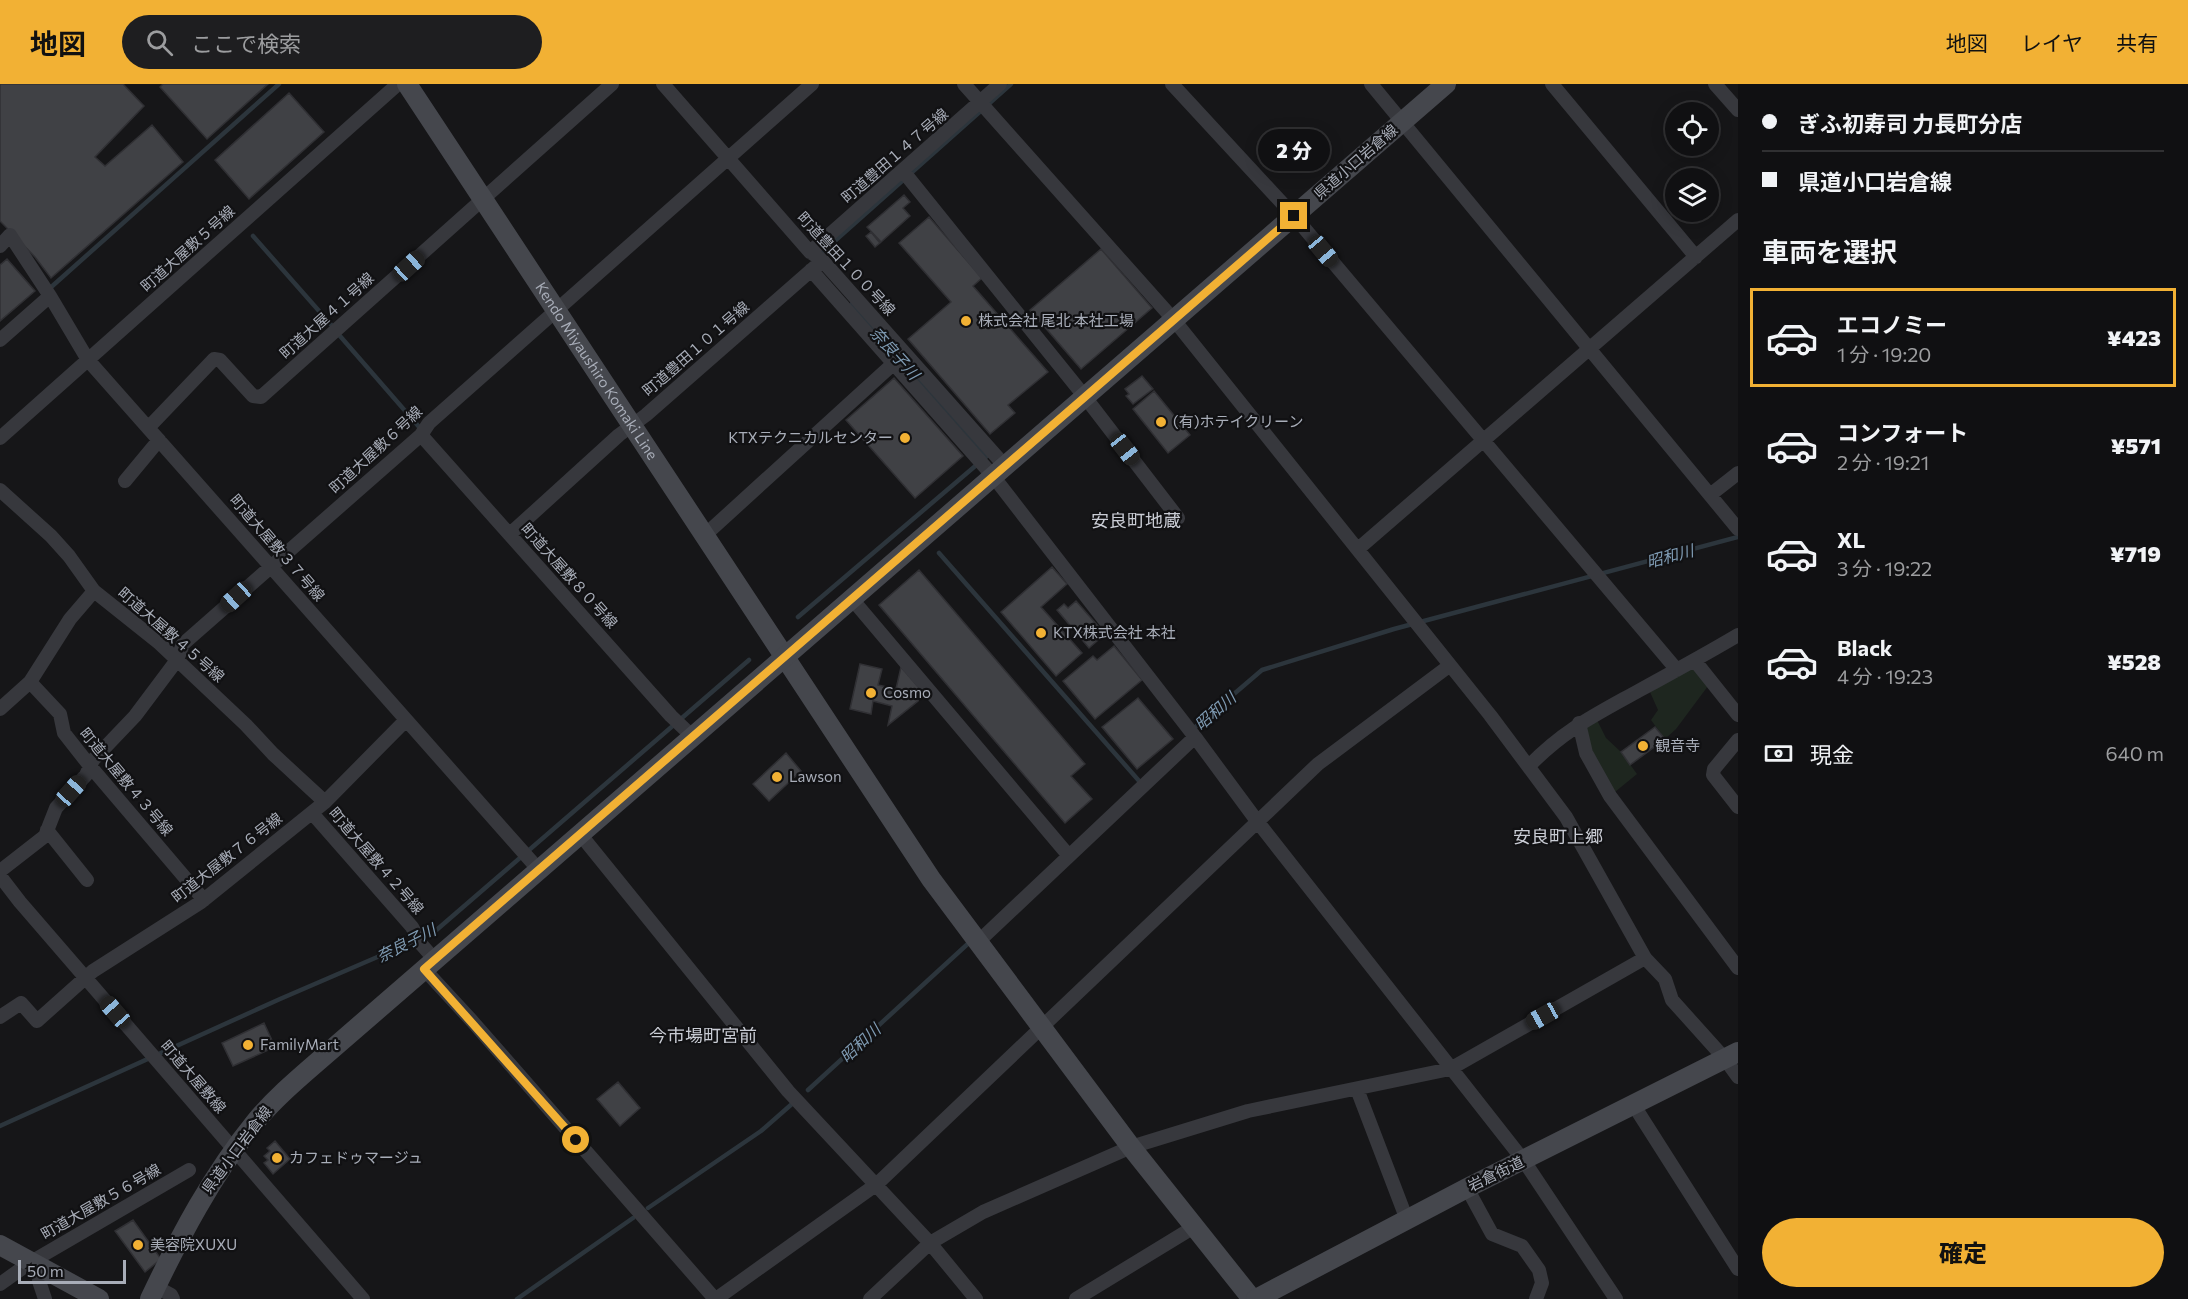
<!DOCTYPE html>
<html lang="ja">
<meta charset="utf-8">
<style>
:root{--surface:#101012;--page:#1e1e20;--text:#f1f3f6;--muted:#9c9d9f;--line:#303032;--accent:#f2b134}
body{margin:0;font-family:Commissioner,"Noto Sans JP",sans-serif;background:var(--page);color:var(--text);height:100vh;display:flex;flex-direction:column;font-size:22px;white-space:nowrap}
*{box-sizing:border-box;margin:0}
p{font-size:20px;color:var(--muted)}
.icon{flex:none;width:33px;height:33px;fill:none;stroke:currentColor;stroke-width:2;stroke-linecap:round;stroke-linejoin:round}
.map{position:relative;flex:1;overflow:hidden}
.panel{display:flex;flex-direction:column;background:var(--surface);width:450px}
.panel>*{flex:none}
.top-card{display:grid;align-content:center;height:132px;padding:0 24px;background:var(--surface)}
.buttons{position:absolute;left:1665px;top:18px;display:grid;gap:12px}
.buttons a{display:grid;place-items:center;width:54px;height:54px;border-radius:50%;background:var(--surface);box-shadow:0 3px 15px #0003,0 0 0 2px var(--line);font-size:30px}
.scale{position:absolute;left:18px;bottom:15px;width:108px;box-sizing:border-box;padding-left:6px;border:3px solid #a8adb8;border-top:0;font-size:16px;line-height:21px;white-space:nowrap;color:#a8adb8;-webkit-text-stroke:4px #111113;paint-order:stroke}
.end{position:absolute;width:27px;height:27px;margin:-14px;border:8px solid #f2b134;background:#111;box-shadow:0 0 0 3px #111}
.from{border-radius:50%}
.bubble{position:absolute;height:42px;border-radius:21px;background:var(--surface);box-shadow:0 3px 15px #0003,0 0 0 2px var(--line);font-size:20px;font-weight:800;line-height:42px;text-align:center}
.car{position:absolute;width:18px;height:36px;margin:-18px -9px;border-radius:8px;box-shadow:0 0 4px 2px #0007;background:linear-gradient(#222 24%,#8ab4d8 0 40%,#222 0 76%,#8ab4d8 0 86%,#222 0)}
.top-card b{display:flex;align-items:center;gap:21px;height:57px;font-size:22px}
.top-card b+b{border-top:2px solid var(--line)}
.top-card i{width:15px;height:15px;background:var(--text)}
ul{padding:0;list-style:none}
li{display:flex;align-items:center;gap:18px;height:99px;margin:0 12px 9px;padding:0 12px;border:3px solid transparent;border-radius:0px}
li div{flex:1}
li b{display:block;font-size:22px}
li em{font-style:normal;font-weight:800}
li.selected{border-color:var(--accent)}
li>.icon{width:54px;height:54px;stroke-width:1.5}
h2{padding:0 24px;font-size:27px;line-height:72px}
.pay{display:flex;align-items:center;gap:15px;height:66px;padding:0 24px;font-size:22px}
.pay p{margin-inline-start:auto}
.primary-button{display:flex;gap:12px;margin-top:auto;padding:12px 24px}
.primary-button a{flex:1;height:69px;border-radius:36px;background:var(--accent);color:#111;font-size:24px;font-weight:800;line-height:69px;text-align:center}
header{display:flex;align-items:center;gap:36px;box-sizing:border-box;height:84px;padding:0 30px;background:var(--accent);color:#111}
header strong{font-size:28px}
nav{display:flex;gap:33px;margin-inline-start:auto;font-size:21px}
.search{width:420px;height:54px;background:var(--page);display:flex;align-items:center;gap:15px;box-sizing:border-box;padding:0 21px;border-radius:33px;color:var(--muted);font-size:22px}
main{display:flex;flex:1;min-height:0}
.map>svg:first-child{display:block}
.green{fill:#1e261f}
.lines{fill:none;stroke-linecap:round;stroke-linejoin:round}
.stream{stroke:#2c353c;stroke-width:4.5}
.building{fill:#404145;stroke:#303034;stroke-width:1.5}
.street{stroke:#37383d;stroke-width:14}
.secondary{stroke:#45474d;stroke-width:20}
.route{stroke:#f2b134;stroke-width:8}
.poi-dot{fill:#f2b134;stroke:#111113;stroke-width:2}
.labels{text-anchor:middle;stroke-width:4.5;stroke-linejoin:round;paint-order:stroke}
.street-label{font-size:15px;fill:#a8adb8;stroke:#111113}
.poi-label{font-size:15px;fill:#a8adb8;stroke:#111113;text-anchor:start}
.water-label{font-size:16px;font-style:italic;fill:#7f9bb3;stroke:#111113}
.quarter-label{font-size:18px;fill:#c9ccd4;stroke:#111113}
</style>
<header>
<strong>地図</strong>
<div class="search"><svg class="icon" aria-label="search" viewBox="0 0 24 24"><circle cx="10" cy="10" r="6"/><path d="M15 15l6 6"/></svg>ここで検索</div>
<nav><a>地図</a><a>レイヤ</a><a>共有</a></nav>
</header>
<main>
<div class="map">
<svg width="1738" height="1215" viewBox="0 0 1738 1215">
<rect width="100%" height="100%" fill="#161618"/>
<path class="green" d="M1688 585H1694L1708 602 1676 645 1665 655 1651 636 1658 626 1650 608Z
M1594 630 1606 654 1621 668 1637 690 1610 712 1579 639Z"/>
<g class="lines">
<path class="stream" d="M253 152 334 244
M818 172 1011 0
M49 205 279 0
M340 252 420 344
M939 469 1140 698
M798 533 987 372 852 220
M1193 645 1262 586 1394 545 1738 453
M808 1006 972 856
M0 1042 280 915 433 849 749 576
M648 1124 761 1047 793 1019
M517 1215 633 1134"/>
</g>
<path class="building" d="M0 0H123L144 22 95 73 105 82 152 41 183 78 51 194 35 173 0 137Z
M163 0H268L207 55 160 3Z
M289 9 324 48 249 115 215 76Z
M904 111 910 118 903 124 910 132 881 158 867 143Z
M929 133 982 194 973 202 1048 288 1008 321 1015 329 990 350 908 255 951 218 899 159Z
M871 148 880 159 875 163 866 152Z
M1101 165 1152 224 1081 285 1030 226Z
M7 175 35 207 0 237V181Z
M1142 292 1153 305 1133 320 1126 312 1129 310 1125 305Z
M894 294 963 372 915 414 846 336Z
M1154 307 1190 351 1168 369 1133 325Z
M1052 483 1067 500 1041 523 1082 569 1056 592 1001 528Z
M919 486 1085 680 1071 692 1092 715 1065 739 879 521Z
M1076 517 1105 550 1089 564 1057 526 1064 520 1068 524Z
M1114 562 1142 596 1095 635 1063 597 1093 572 1097 576Z
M860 580 882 585 878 601 896 605 901 583 921 606 918 617 888 641 892 622 873 617 871 630 850 625Z
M1138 614 1173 655 1137 685 1102 643Z
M1655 643 1665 655 1630 681 1621 668Z
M786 669 801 687 769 717 753 700Z
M264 939 275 963 233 982 222 959Z
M618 998 640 1024 620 1042 597 1015Z
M275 1057 290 1075 273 1090 264 1079 268 1076 264 1072 270 1067 267 1064Z
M133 1136 161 1175 145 1188 115 1147Z"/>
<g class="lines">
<path class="street" d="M663 0 810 168 822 176 1005 382
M964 0 1174 236 1490 631 1566 733 1645 874 1665 895 1672 916 1725 975 1738 993
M1172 0 1294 132 1677 586
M1371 0 1738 445
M1552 0 1696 173
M1715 0 1738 26
M903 87 1085 313 1178 434
M0 162 10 151 50 212 88 276 539 786
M810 168 1000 0
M811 186 993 392 1195 653 1257 737 1524 1077 1616 1215
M0 256 50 212
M148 344 214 275 220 276 253 312 261 313 612 0
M421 351 671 632 693 653
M0 354 398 0
M125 397 159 356
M0 406 51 452 69 472 94 507 158 558 246 641 273 670 325 718
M1710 411 1738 389
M510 450 619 351 646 331 816 182
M705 451 893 280
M1358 465 1738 136
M852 515 1069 772
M1695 577 1738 631
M30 598 60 630 64 649 90 682 204 816
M0 625 30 598 70 535 94 507
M1579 639 1586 669 1610 712 1738 884
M1738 656 1714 685 1713 691 1738 723
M1529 682C1565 645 1597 630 1640 606 1673 588 1706 570 1738 551
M312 729 412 843 421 860 435 876
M47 746 87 796
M580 750 788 1007 930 1159 976 1215
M0 787 45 752 56 724 86 691 93 676 135 632 177 576 183 560 421 351 429 339 812 0
M0 792 20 818 363 1215
M978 858 1195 653
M424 885 472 937 715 1215
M0 933 21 919 37 937 93 887 201 818 325 718 406 636
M1357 1005 1407 1136
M1633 1020 1738 1185
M1467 1104 1492 1150 1522 1162 1539 1186 1542 1199 1536 1215
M0 1200 31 1178 189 1086
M156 1203 171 1211 173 1215
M45 1215 39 1197 45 1186
M716 1215 877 1100 1318 680 1449 582
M870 1215 930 1159 983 1128 1131 1063 1248 1027 1450 985 1645 874
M1076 1215 1194 1143"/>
<g class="secondary">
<path id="s1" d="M407 0 931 795 1131 1063 1252 1215"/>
<path d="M0 1161 99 1215"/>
<path d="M150 1215C180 1152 212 1091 256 1037 276 1013 300 993 323 973L1446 0"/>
<path d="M1256 1215 1467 1104 1738 968"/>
</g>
</g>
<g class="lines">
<path class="route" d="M576 1056 424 885 1294 132"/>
</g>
<g class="poi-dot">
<circle cx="966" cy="237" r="6"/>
<circle cx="1161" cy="338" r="6"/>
<circle cx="905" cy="354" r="6"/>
<circle cx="1041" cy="549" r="6"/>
<circle cx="871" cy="609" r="6"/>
<circle cx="1643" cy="662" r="6"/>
<circle cx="777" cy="693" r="6"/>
<circle cx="248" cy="961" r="6"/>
<circle cx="277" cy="1074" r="6"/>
<circle cx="138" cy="1161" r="6"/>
</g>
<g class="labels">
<g class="street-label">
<text transform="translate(895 72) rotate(-41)" y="5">町道豊田１４７号線</text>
<text transform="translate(1356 78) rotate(-41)" y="5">県道小口岩倉線</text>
<text transform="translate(188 165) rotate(-42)" y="5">町道大屋敷５号線</text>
<text transform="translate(846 180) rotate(47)" y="5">町道豊田１００号線</text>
<text transform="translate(327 232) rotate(-42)" y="5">町道大屋４１号線</text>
<text transform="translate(696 265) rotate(-41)" y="5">町道豊田１０１号線</text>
<text dy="5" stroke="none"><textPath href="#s1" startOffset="344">Kendo Miyaushiro Komaki Line</textPath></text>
<text transform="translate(376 366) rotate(-43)" y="5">町道大屋敷６号線</text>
<text transform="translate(277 464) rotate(49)" y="5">町道大屋敷３７号線</text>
<text transform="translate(569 492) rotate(48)" y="5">町道大屋敷８０号線</text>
<text transform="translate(171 551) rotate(41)" y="5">町道大屋敷４５号線</text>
<text transform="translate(126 698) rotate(50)" y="5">町道大屋敷４３号線</text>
<text transform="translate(227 774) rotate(-38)" y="5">町道大屋敷７６号線</text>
<text transform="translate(376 777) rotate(49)" y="5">町道大屋敷４２号線</text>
<text transform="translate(193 993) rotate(49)" y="5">町道大屋敷線</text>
<text transform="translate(237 1066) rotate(-53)" y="5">県道小口岩倉線</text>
<text transform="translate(1496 1090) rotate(-26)" y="5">岩倉街道</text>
<text transform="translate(101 1118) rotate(-30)" y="5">町道大屋敷５６号線</text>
</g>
<g class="poi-label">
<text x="978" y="242">株式会社 尾北 本社工場</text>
<text x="1173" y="343">(有)ホテイクリーン</text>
<text x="893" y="359" text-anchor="end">KTXテクニカルセンター</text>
<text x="1053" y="554">KTX株式会社 本社</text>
<text x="883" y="614">Cosmo</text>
<text x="1655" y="667">観音寺</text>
<text x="789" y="698">Lawson</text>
<text x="260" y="966">FamilyMart</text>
<text x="289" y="1079">カフェドゥマージュ</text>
<text x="150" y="1166">美容院XUXU</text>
</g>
<g class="water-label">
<text transform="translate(895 269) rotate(48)" y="6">奈良子川</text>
<text transform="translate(1670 472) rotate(-15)" y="6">昭和川</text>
<text transform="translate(1215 627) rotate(-41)" y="6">昭和川</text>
<text transform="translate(406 859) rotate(-27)" y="6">奈良子川</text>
<text transform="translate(860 959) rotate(-43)" y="6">昭和川</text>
</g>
<g class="quarter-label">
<text x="1136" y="443">安良町地蔵</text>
<text x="1558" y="759">安良町上郷</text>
<text x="703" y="958">今市場町宮前</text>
</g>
</g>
</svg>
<div class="buttons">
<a><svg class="icon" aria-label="locate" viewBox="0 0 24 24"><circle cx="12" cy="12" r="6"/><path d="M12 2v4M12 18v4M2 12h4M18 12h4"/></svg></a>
<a><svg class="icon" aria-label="layers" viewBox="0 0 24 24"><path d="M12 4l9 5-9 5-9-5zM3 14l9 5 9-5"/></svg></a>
</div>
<div class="scale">50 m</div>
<i class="end from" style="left:576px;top:1056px"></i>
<i class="end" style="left:1294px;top:132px"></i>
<div class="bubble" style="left:1258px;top:45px;width:72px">2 分</div>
<i class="car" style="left:1323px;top:167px;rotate:140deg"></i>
<i class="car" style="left:409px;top:182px;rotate:48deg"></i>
<i class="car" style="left:1125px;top:365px;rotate:142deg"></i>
<i class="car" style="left:236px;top:513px;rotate:228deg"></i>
<i class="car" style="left:71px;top:707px;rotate:42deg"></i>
<i class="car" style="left:115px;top:928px;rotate:319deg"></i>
<i class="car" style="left:1543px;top:932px;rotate:241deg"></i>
</div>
<section class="panel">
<div class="top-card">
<b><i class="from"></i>ぎふ初寿司 力長町分店</b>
<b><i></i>県道小口岩倉線</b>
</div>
<h2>車両を選択</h2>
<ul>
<li class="selected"><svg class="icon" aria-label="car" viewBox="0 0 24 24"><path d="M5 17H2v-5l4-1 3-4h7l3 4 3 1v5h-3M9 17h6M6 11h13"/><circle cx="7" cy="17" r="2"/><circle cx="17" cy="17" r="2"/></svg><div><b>エコノミー</b><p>1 分 · 19:20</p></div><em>¥423</em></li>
<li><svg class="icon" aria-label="car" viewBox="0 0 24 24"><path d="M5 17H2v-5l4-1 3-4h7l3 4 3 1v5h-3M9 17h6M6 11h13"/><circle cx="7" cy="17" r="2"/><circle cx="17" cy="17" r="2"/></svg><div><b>コンフォート</b><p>2 分 · 19:21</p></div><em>¥571</em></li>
<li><svg class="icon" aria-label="car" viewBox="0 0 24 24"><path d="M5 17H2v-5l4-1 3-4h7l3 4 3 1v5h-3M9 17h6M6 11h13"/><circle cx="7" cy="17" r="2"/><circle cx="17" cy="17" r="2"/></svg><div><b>XL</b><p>3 分 · 19:22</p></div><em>¥719</em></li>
<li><svg class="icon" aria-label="car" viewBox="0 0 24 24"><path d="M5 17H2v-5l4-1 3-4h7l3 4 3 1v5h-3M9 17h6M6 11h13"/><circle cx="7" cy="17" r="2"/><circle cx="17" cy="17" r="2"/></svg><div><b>Black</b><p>4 分 · 19:23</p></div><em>¥528</em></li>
</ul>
<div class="pay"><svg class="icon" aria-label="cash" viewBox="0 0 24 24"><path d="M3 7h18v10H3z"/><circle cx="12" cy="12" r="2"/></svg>現金<p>640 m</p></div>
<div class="primary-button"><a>確定</a></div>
</section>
</main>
